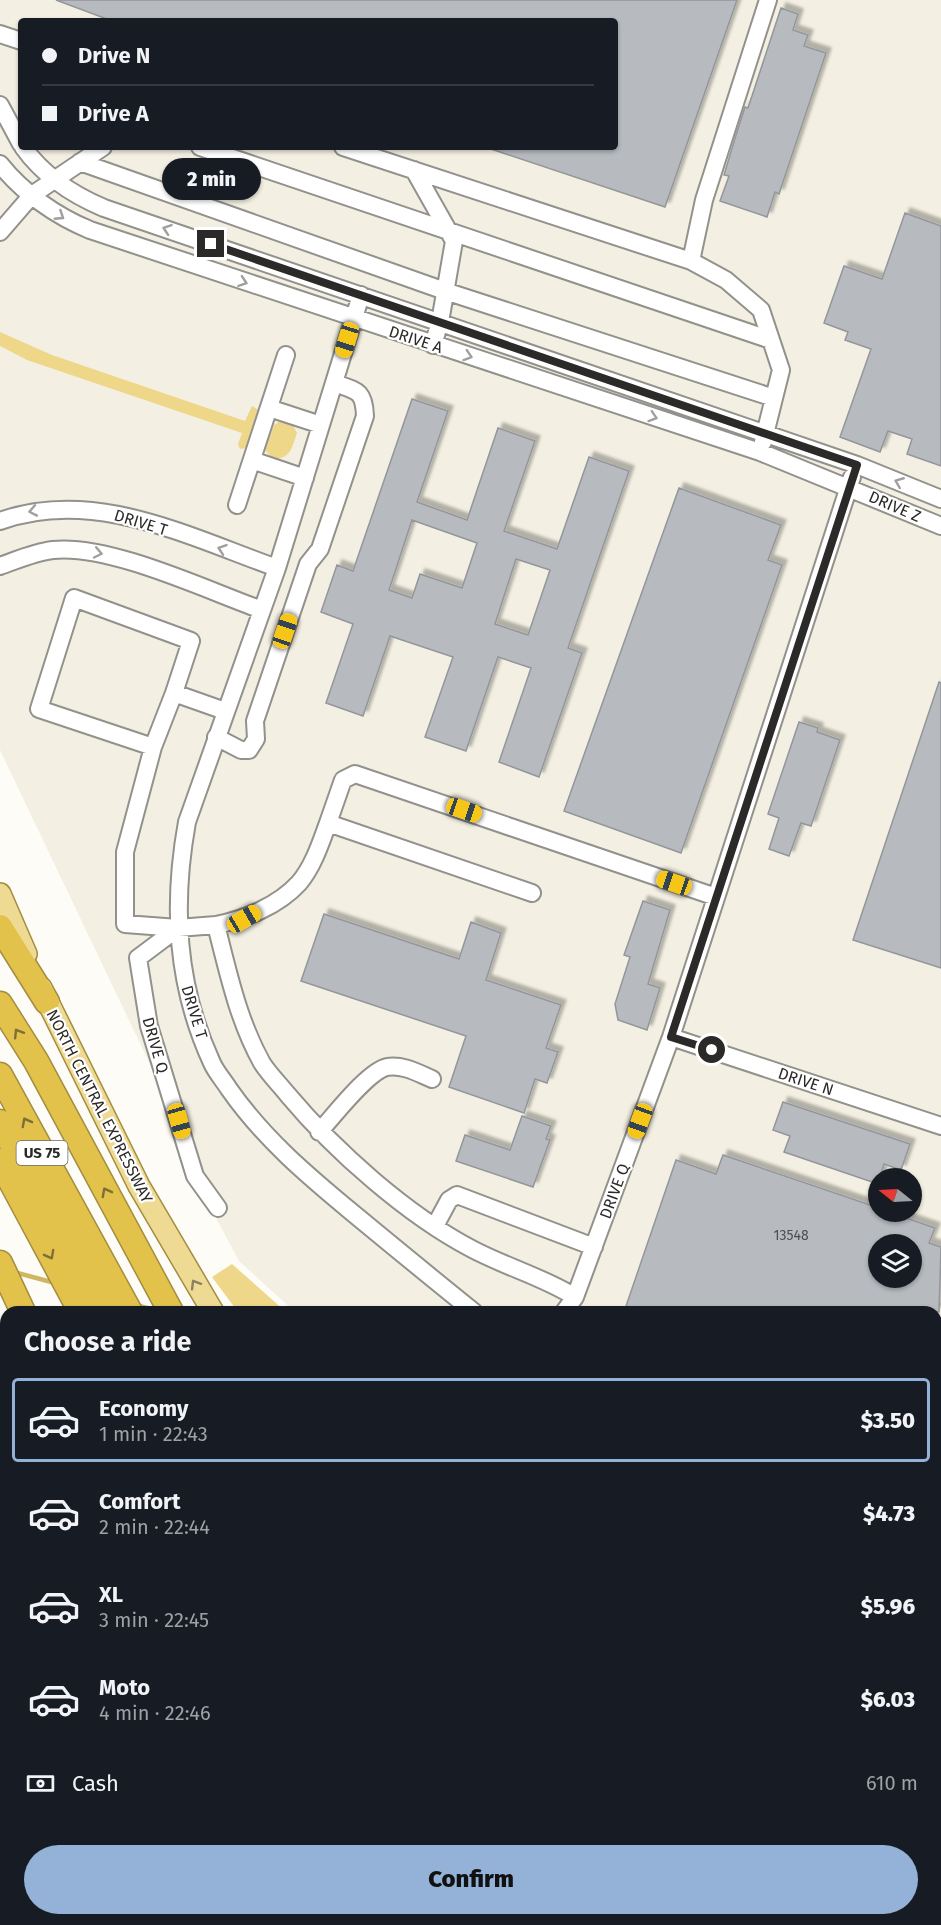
<!DOCTYPE html>
<meta charset="utf-8">
<style>
:root{--surface:#171b24;--page:#242831;--text:#f1f3f6;--muted:#9ea1a6;--line:#363941;--accent:#94b2d8}
body{margin:0;font-family:"Fira Sans",sans-serif;background:var(--page);color:var(--text);height:100vh;display:flex;flex-direction:column;font-size:22px;white-space:nowrap}
*{box-sizing:border-box;margin:0}
p{font-size:20px;color:var(--muted)}
.icon{flex:none;width:33px;height:33px;fill:none;stroke:currentColor;stroke-width:2;stroke-linecap:round;stroke-linejoin:round}
.map{position:relative;flex:1;overflow:hidden}
.side{position:absolute;left:0px;top:1306px;width:942px;height:620px;display:flex;flex-direction:column;background:var(--surface);border-radius:18px 18px 0 0;box-shadow:0 2px 4px #0004}
.side>*{flex:none}
.guide{position:absolute;left:18px;top:18px;width:600px;height:132px;border-radius:6px;box-shadow:0 2px 4px #0004;display:grid;align-content:center;height:132px;padding:0 24px;background:var(--surface)}
.needle{width:39px;rotate:288deg}
.fabs{position:absolute;left:868px;top:1168px;display:grid;gap:12px}
.fabs a{display:grid;place-items:center;width:54px;height:54px;border-radius:50%;background:var(--surface);box-shadow:0 2px 4px #0004;font-size:30px}
.end{position:absolute;width:27px;height:27px;margin:-14px;border:8px solid #2b2a28;background:#fff;box-shadow:0 0 0 3px #fff}
.from{border-radius:50%}
.bubble{position:absolute;height:42px;border-radius:21px;background:var(--surface);box-shadow:0 2px 4px #0004;font-size:20px;font-weight:800;line-height:42px;text-align:center}
.car{position:absolute;width:18px;height:36px;margin:-18px -9px;border-radius:8px;box-shadow:0 0 4px 2px #0007;background:linear-gradient(#f5c518 24%,#345 0 40%,#f5c518 0 76%,#345 0 86%,#f5c518 0)}
.guide b{display:flex;align-items:center;gap:21px;height:57px;font-size:22px}
.guide b+b{border-top:2px solid var(--line)}
.guide i{width:15px;height:15px;background:var(--text)}
ul{padding:0;list-style:none}
li{display:flex;align-items:center;gap:18px;height:84px;margin:0 12px 9px;padding:0 12px;border:3px solid transparent;border-radius:6px}
li div{flex:1}
li b{display:block;font-size:22px}
li em{font-style:normal;font-weight:800}
li.current{border-color:var(--accent)}
li>.icon{width:54px;height:54px;stroke-width:1.5}
h2{padding:0 24px;font-size:27px;line-height:72px}
.pay{display:flex;align-items:center;gap:15px;height:66px;padding:0 24px;font-size:22px}
.pay p{margin-inline-start:auto}
.action{display:flex;gap:12px;margin-top:auto;padding:12px 24px}
.action a{flex:1;height:69px;border-radius:36px;background:var(--accent);color:#111;font-size:24px;font-weight:800;line-height:69px;text-align:center}
.map>svg:first-child{display:block}
.built{fill:#f3efe2;fill-rule:evenodd}
.green{fill:#eed788}
.lines{fill:none;stroke-linecap:round;stroke-linejoin:round}
.stream{stroke:#cfb661;stroke-width:4.5}
.building{fill:#b7bbc0;stroke:#93969b;stroke-width:1.5;fill-rule:evenodd;filter:url(#shadow)}
.minor-casing{stroke:#92918b;stroke-width:20}
.major-casing{stroke:#a38d3f;stroke-width:24}
.highway-casing{stroke:#a38d3f;stroke-width:27}
.path{stroke:#969591;stroke-width:2;stroke-dasharray:6 3;stroke-linecap:butt}
.minor{stroke:#fff;stroke-width:16}
.major{stroke:#eeda93;stroke-width:21}
.highway{stroke:#e3c24b;stroke-width:24}
.oneway{stroke:#a09f9e}
.oneway2{stroke:#7e6e38}
.oneway3{stroke:#8c825e}
.route{stroke:#2b2a28;stroke-width:8}
.labels{text-anchor:middle;stroke-width:4.5;stroke-linejoin:round;paint-order:stroke}
.number-label{font-size:14px;fill:#4e4e4e}
.shield{fill:#fff;stroke:#6b6a68;stroke-width:1.5}
.shield-label{font-size:15px;font-weight:bold;fill:#2b2a28}
.street-label{font-size:16px;fill:#2b2a28;stroke:#fff}
</style>
<div class="map">
<svg width="941" height="1925" viewBox="0 0 941 1925">
<defs>
<filter id="shadow"><feDropShadow dx="5" dy="-5" stdDeviation="1.5" flood-color="#0004"/></filter>
</defs>
<rect width="100%" height="100%" fill="#fdfcf6"/>
<path class="built" d="M0 0H941V1539L936 1546V1312H295L239 1261 196 1180 158 1081 0 750ZM21 21H615V147H21ZM879 1179H912V1212H879ZM879 1245H912V1278H879Z
M6 1597V1920H314L318 1925H0V1616Z"/>
<path class="green" d="M0 332 52 355 245 421 252 406 259 410V415L246 448 240 449 238 444 242 433 27 360 0 346Z
M282 420 291 422 297 433C292 447 291 459 273 459L265 450 274 425Z
M232 1264 286 1312H238L212 1277Z
M941 1686V1905L936 1918V1695Z
M356 1920H389L393 1925H359Z
M571 1920H642L646 1925H574Z
M676 1920H799L797 1925H680Z
M855 1920H935L933 1925H853Z"/>
<g class="lines">
<path class="stream" d="M14 1272 55 1283
M136 1305 161 1312
M936 1882 941 1891"/>
</g>
<path class="building" d="M56 0H737L665 207 491 149 615 147V21H112Z
M781 8 798 14 793 30 808 35 804 46 826 53 779 194 775 192 767 217 720 201 729 176 724 175 736 135 745 107 748 108Z
M905 213 941 226V466L907 454 912 439 888 431 880 452 840 437 871 349 845 340 848 332 824 323 844 266 882 279Z
M412 399 448 411 417 502 467 520 498 428 535 441 504 531 557 549 589 457 629 471 568 648 582 653 539 777 499 762 531 668 498 657 466 751 425 737 453 657 390 636 363 716 326 703 353 624 321 612 337 565 353 571ZM412 520 477 543 462 588 420 574 412 598 389 590ZM516 559 550 570 528 635 495 624Z
M679 488 781 525 768 560 782 565 681 853 564 811Z
M939 682 941 683V968L853 940Z
M799 722 818 728 817 732 840 740 811 826 801 823 789 856 769 849 779 818 768 814Z
M643 901 670 910 648 984 660 988 647 1030 618 1020 615 1004 630 957 624 955Z
M324 914 459 959 471 922 501 933 486 980 561 1005 546 1048 558 1052 547 1083 535 1079 524 1113 449 1087 466 1036 301 981Z
M783 1102 910 1144 901 1170 884 1164 878 1184 784 1152 790 1136 773 1130Z
M522 1116 551 1126 546 1139 550 1140 533 1187 456 1161 465 1135 510 1150Z
M723 1155 879 1208V1212H889L935 1228 929 1243 941 1247 939 1312H624L676 1160 716 1174ZM879 1245H912V1278H879Z"/>
<g class="lines">
<defs>
<path id="minor" d="M0 34 21 41
M0 105 21 144
M23 147C43 175 73 195 104 208L857 465 941 499
M200 147 771 340
M343 147 691 261 726 280 761 310 781 370 763 442
M80 162 445 291 774 398
M0 164C23 193 56 216 90 230L760 452 941 526
M414 170 454 241 440 322 433 345
M0 232 32 195 103 147
M691 261 704 200 768 0
M361 295 277 568 187 822C172 905 176 985 212 1063 216 1072 224 1081 229 1089 264 1139 308 1176 354 1214 394 1247 434 1280 474 1312
M269 408 321 425
M252 460 305 478
M237 505 286 355
M0 521C94 487 189 537 277 568
M0 566C17 560 35 552 53 550 110 544 206 590 262 610
M174 693 153 747 39 709 74 598 191 641 174 693 225 711
M216 737 241 750H249L256 739 255 721 308 564 320 549 365 416C364 390 357 391 334 383
M153 747 125 852V924L178 928 216 925C228 972 238 1020 262 1063 269 1074 280 1085 288 1095 335 1151 407 1215 472 1249 506 1267 543 1277 575 1297
M328 823 343 780 355 774 716 897
M216 925C245 919 278 906 299 883 313 867 321 842 328 823L532 893
M178 928 138 958 149 1026 195 1176 218 1208
M671 1037 941 1126
M319 1132C333 1117 368 1071 387 1067 402 1064 418 1073 432 1079
M435 1226 449 1200 457 1195 594 1247
M564 1312 575 1297 671 1037 852 477
M0 1380 6 1378
M936 1420 941 1405
M0 1445 6 1458
M936 1487 941 1483
M936 1524 941 1521
M0 1538 6 1540
M0 1868 6 1870
M0 1901 6 1897
M0 1917 6 1925
M64 1920 68 1925
M291 1920 295 1925"/>
<path id="major" d="M0 894 26 954
M41 988 139 1186 213 1312
M0 1348 6 1361
M936 1623 941 1613
M338 1920 341 1925
M661 1920 665 1925
M812 1925 816 1920"/>
<path id="highway" d="M0 927 47 1002
M0 1004 36 1061 171 1312
M0 1075 130 1312
M0 1122 103 1312
M0 1161 81 1312
M0 1263 23 1312
M936 1671 941 1661
M936 1836 941 1826
M398 1920 402 1925
M464 1920 468 1925
M488 1920 492 1925
M518 1920 522 1925
M556 1920 559 1925
M592 1920 596 1925
M896 1925 898 1920"/>
</defs>
<use href="#minor" class="minor-casing"/>
<use href="#major" class="major-casing"/>
<use href="#highway" class="highway-casing"/>
<path class="path" d="M0 1323 6 1325
M936 1914 941 1919"/>
<use href="#minor" class="minor"/>
<use href="#major" class="major"/>
<use href="#highway" class="highway"/>
</g>
<defs><path id="oneway-chevron" d="M-2-3.5L2.5 0L-2 3.5" fill="none" stroke-width="1.6" stroke-linecap="round" stroke-linejoin="round" transform="scale(1.5)"/></defs>
<g class="oneway">
<use href="#oneway-chevron" transform="translate(60 216) rotate(33)"/>
<use href="#oneway-chevron" transform="translate(167 229) rotate(-161)"/>
<use href="#oneway-chevron" transform="translate(243 282) rotate(19)"/>
<use href="#oneway-chevron" transform="translate(468 356) rotate(18)"/>
<use href="#oneway-chevron" transform="translate(653 417) rotate(18)"/>
<use href="#oneway-chevron" transform="translate(899 482) rotate(-158)"/>
<use href="#oneway-chevron" transform="translate(33 511) rotate(169)"/>
<use href="#oneway-chevron" transform="translate(222 549) rotate(-161)"/>
<use href="#oneway-chevron" transform="translate(98 553) rotate(12)"/>
</g>
<g class="oneway2">
<use href="#oneway-chevron" transform="translate(18 1033) rotate(-122)"/>
<use href="#oneway-chevron" transform="translate(26 1122) rotate(-118)"/>
<use href="#oneway-chevron" transform="translate(106 1192) rotate(-118)"/>
<use href="#oneway-chevron" transform="translate(50 1255) rotate(62)"/>
</g>
<use class="oneway3" href="#oneway-chevron" transform="translate(195 1284) rotate(-121)"/>
<g class="lines">
<path class="route" d="M211 244 857 465 671 1037 712 1050"/>
</g>
<g class="labels">
<g class="number-label">
<text x="791" y="1240">13548</text>
</g>
<rect class="shield" x="16.5" y="1141" width="51" height="24" rx="4.5"/>
<g class="shield-label">
<text x="42" y="1158">US 75</text>
</g>
<g class="street-label">
<text transform="translate(416 339) rotate(18)" y="6">DRIVE A</text>
<text transform="translate(895 506) rotate(23)" y="6">DRIVE Z</text>
<text transform="translate(141 522) rotate(17)" y="6">DRIVE T</text>
<text transform="translate(195 1012) rotate(73)" y="6">DRIVE T</text>
<text transform="translate(156 1045) rotate(74)" y="6">DRIVE Q</text>
<text transform="translate(806 1081) rotate(18)" y="6">DRIVE N</text>
<text transform="translate(100 1106) rotate(63)" y="6">NORTH CENTRAL EXPRESSWAY</text>
<text transform="translate(614 1191) rotate(-70)" y="6">DRIVE Q</text>
</g>
</g>
</svg>
<div class="fabs">
<a><svg class="needle" viewBox="-14 -14 28 28"><path d="M0-13l5 13h-10z" fill="#e53935"/><path d="M0 13l5-13h-10z" fill="#9ea1a6"/></svg></a>
<a><svg class="icon" aria-label="layers" viewBox="0 0 24 24"><path d="M12 4l9 5-9 5-9-5zM3 14l9 5 9-5"/></svg></a>
</div>
<i class="end from" style="left:712px;top:1050px"></i>
<i class="end" style="left:211px;top:244px"></i>
<div class="bubble" style="left:162px;top:158px;width:99px">2 min</div>
<i class="car" style="left:347px;top:340px;rotate:197deg"></i>
<i class="car" style="left:285px;top:631px;rotate:19deg"></i>
<i class="car" style="left:464px;top:810px;rotate:109deg"></i>
<i class="car" style="left:674px;top:883px;rotate:289deg"></i>
<i class="car" style="left:244px;top:919px;rotate:60deg"></i>
<i class="car" style="left:179px;top:1121px;rotate:164deg"></i>
<i class="car" style="left:640px;top:1121px;rotate:200deg"></i>
<div class="guide">
<b><i class="from"></i>Drive N</b>
<b><i></i>Drive A</b>
</div>
<section class="side">
<h2>Choose a ride</h2>
<ul>
<li class="current"><svg class="icon" aria-label="car" viewBox="0 0 24 24"><path d="M5 17H2v-5l4-1 3-4h7l3 4 3 1v5h-3M9 17h6M6 11h13"/><circle cx="7" cy="17" r="2"/><circle cx="17" cy="17" r="2"/></svg><div><b>Economy</b><p>1 min · 22:43</p></div><em>$3.50</em></li>
<li><svg class="icon" aria-label="car" viewBox="0 0 24 24"><path d="M5 17H2v-5l4-1 3-4h7l3 4 3 1v5h-3M9 17h6M6 11h13"/><circle cx="7" cy="17" r="2"/><circle cx="17" cy="17" r="2"/></svg><div><b>Comfort</b><p>2 min · 22:44</p></div><em>$4.73</em></li>
<li><svg class="icon" aria-label="car" viewBox="0 0 24 24"><path d="M5 17H2v-5l4-1 3-4h7l3 4 3 1v5h-3M9 17h6M6 11h13"/><circle cx="7" cy="17" r="2"/><circle cx="17" cy="17" r="2"/></svg><div><b>XL</b><p>3 min · 22:45</p></div><em>$5.96</em></li>
<li><svg class="icon" aria-label="car" viewBox="0 0 24 24"><path d="M5 17H2v-5l4-1 3-4h7l3 4 3 1v5h-3M9 17h6M6 11h13"/><circle cx="7" cy="17" r="2"/><circle cx="17" cy="17" r="2"/></svg><div><b>Moto</b><p>4 min · 22:46</p></div><em>$6.03</em></li>
</ul>
<div class="pay"><svg class="icon" aria-label="cash" viewBox="0 0 24 24"><path d="M3 7h18v10H3z"/><circle cx="12" cy="12" r="2"/></svg>Cash<p>610 m</p></div>
<div class="action"><a>Confirm</a></div>
</section>
</div>
